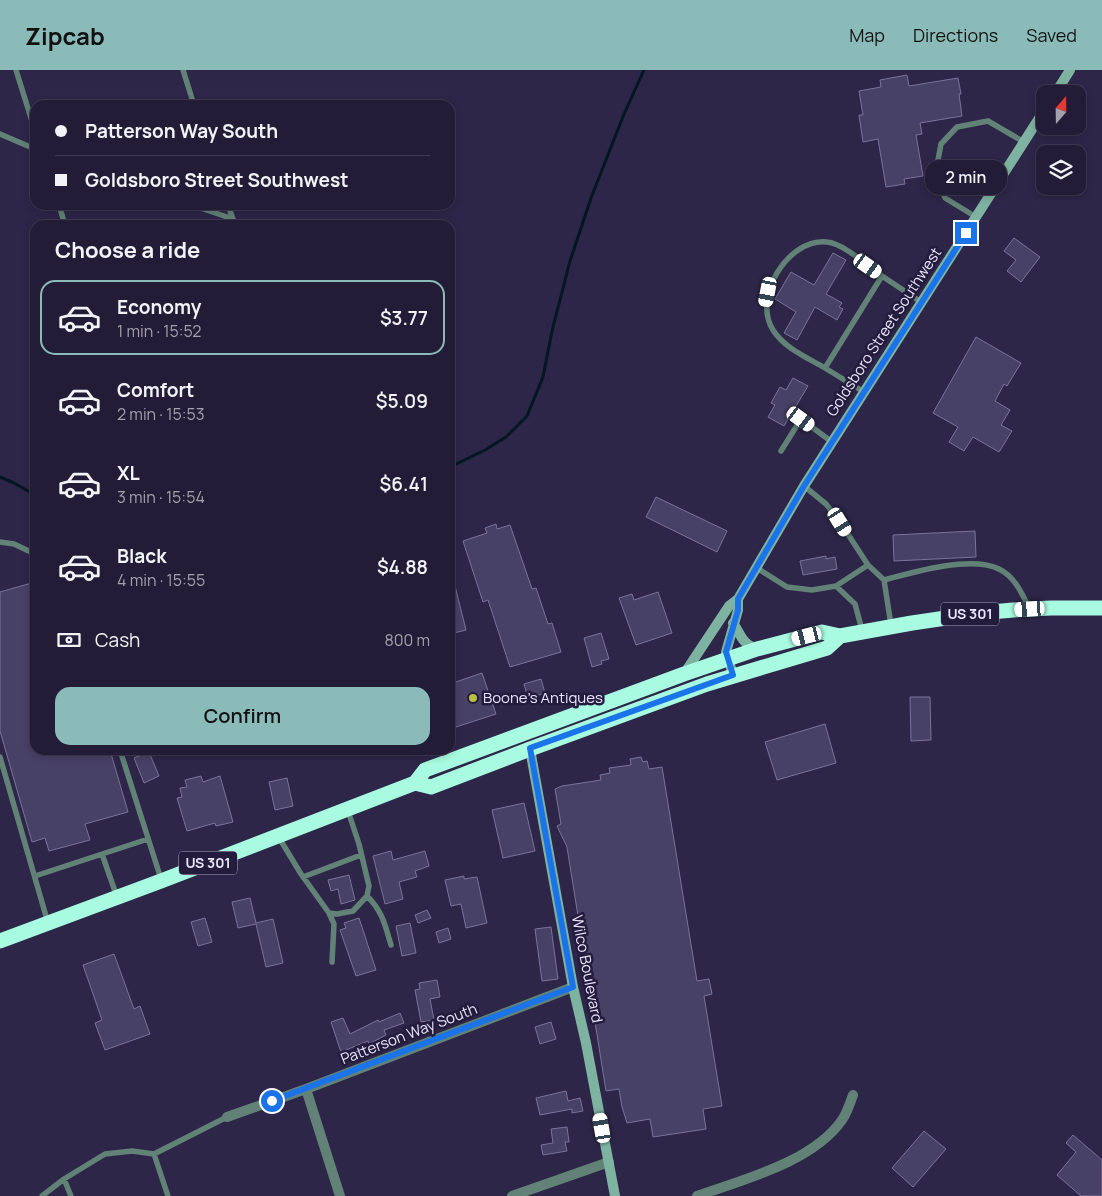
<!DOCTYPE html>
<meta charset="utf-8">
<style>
:root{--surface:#221c36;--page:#2a253e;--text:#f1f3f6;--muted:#a2a1ad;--line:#3f3a51;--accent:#8bbbb9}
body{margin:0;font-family:Manrope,sans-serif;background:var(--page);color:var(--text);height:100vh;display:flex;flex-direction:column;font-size:19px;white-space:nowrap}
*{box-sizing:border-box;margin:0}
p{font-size:16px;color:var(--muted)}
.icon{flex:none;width:28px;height:28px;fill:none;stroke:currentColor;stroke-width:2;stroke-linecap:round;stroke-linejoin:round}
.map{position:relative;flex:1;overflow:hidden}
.side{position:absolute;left:30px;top:150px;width:425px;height:535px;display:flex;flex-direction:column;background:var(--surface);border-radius:15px;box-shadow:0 2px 8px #0003,0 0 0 1px var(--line)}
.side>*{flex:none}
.top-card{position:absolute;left:30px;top:30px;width:425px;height:110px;border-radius:15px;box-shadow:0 2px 8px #0003,0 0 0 1px var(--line);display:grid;align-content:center;height:110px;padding:0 25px;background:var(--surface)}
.needle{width:32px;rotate:20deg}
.controls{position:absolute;left:1036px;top:15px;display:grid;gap:10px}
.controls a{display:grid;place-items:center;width:50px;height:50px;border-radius:10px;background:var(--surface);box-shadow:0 2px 8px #0003,0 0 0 1px var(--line);font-size:25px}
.end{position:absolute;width:22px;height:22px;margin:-11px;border:6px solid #1a73e8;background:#fff;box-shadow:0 0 0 2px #fff}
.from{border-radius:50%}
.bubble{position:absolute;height:35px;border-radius:15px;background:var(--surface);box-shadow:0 2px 8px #0003,0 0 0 1px var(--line);font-size:16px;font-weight:600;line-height:35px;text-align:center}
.car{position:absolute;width:15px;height:30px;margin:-15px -8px;border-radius:6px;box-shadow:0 0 4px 1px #0007;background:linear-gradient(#fff 24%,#345 0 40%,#fff 0 76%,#345 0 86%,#fff 0)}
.top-card b{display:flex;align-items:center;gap:18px;height:48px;font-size:19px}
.top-card b+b{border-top:1px solid var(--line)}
.top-card i{width:12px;height:12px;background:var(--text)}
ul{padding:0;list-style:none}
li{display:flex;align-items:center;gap:15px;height:75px;margin:0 10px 8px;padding:0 15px;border:2px solid transparent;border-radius:15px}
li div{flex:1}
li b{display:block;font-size:19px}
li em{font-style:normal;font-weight:600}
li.selected{border-color:var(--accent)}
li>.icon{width:45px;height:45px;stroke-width:1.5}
h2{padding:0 25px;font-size:22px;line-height:60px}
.pay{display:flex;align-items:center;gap:12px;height:55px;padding:0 25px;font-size:19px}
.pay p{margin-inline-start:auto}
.primary-button{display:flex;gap:10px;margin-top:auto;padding:10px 25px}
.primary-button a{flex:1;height:58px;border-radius:15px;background:var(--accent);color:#111;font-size:20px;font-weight:600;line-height:58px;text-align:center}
header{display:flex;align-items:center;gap:30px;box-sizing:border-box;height:70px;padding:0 25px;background:var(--accent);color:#111}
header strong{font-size:24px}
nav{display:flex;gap:28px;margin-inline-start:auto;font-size:18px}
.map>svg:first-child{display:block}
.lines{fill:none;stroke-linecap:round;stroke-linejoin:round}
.stream{stroke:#021721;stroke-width:3}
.building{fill:#484166;stroke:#7a739b}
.lane{stroke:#628277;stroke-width:5.5}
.street{stroke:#628277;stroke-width:10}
.secondary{stroke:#7fb3a1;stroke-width:10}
.highway{stroke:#a8fbe0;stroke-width:15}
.route{stroke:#1a73e8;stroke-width:6}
.poi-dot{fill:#bac045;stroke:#231c3d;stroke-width:2}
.labels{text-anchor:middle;stroke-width:5;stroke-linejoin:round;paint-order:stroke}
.shield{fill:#231c3d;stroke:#aea9c3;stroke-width:1}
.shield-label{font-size:14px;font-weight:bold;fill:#e9e6fd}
.street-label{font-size:15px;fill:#e9e6fd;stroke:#231c3d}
.poi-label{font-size:15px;fill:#e9e6fd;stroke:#231c3d;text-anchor:start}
</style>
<header>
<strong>Zipcab</strong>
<nav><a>Map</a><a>Directions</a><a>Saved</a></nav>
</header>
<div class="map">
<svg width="1102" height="1126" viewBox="0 0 1102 1126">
<rect width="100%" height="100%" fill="#2d2648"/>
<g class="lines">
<path class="stream" d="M450 397 485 380 506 367 527 346 543 307 552 261 570 191 591 128 624 44 644 0
M0 407 14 413 35 425"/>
</g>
<path class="building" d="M907 5 909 16 958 8 961 24H959L962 46 920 53 922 64 916 65 923 106 904 109 905 114 886 117 878 69 863 72 859 45H863L859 21 881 17 880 10Z
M1014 168 1040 187 1021 212 1007 201 1016 190 1004 181Z
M833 183 846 190 826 224 842 233 839 237 843 239 837 250 815 237 797 270 784 263 796 242 775 229 791 202 814 215Z
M976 267 1021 293 1007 316 1004 314 995 331 1010 340 1001 355 1012 361 999 382 973 367 964 381 949 372 958 357 933 343Z
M793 308 808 316 784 356 768 347 775 335 771 333 780 317 786 320Z
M656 427 727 461 717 482 646 447Z
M496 454 497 459 510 455 532 519 536 518 548 554 552 553 561 582 510 597 488 530 483 532 463 471 487 463 485 458Z
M975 461 976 487 894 491 893 465Z
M826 486V489L835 487 837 499 803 505 800 491Z
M453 508 466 560 450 564V509Z
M35 512V680H110L128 742 85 754 90 770 49 781 45 768 32 772 0 661V522Z
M658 522 672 563 636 575 619 528 632 524 634 530Z
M601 563 609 589 601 591 602 594 592 597 584 568Z
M482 603 496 644 450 659V614Z
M541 609 545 623 528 628 524 614Z
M910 627H930L931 670 911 671Z
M825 654 836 693 777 710 765 672Z
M149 682 159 706 144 713 134 688Z
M641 687 643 692 647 691 649 699 662 697 697 911 709 909 712 924 704 926 722 1036 703 1039 706 1059 653 1067 650 1049 627 1053 622 1037 619 1019 606 1021 567 777 557 756 561 754 555 719 562 716 601 710 600 705 610 703 609 698 631 695 630 689Z
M201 706 203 712 220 706 233 752 216 756 215 753 187 761 177 728 182 727 180 718 187 717 185 710Z
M287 708 293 736 275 740 269 712Z
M524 733 535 781 503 788 492 740Z
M391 781 393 790 425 781 429 796 415 801 417 807 399 812 403 829 385 834 373 786Z
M349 805 355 830 341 834 338 819 331 821 328 810Z
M464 806V809L477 807 487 853 466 858 461 834 451 836 445 810Z
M250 828 256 853 273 849 283 893 266 897 256 854 238 858 232 832Z
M427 840 431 848 418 853 415 845Z
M205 848 212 872 198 876 191 852Z
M359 848 376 900 356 906 340 860 346 858 344 853Z
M410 853 416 883 402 886 396 856Z
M551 857 558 909 542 911 535 859Z
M448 858 451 869 439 873 436 862Z
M114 884 134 939 140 936 150 964 105 980 95 953 102 950 83 895Z
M437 910 440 927 430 929 434 950 421 952 415 920 420 919 419 913Z
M400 943 404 953 384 960 386 965 369 974 368 971 341 982 331 952 343 948 350 964 378 950 379 952Z
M551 952 556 969 540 974 535 957Z
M566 1021 568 1031 580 1028 583 1041 572 1043V1039L540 1045 536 1028Z
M567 1057 569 1072H565L567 1081 543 1085 541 1075 553 1073 551 1059Z
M924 1061 946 1079 913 1117 892 1098Z
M1073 1065 1102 1090V1126H1081L1057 1105 1076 1082 1066 1073Z"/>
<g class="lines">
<path class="lane" d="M16 0 35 61
M183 0 194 35
M0 64 35 79
M59 135 65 155
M192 135 233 149
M228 135 235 155
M976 147 945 128 939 110 938 90 941 74 957 57 988 51 1024 72
M825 298C808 288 784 278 773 260 752 227 788 168 827 172 843 173 869 197 882 206
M864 322 825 298 882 206 921 232
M781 381 801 349 832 372
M0 472 14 474 35 484
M868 495 884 510 891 555
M757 498 787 517 812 520 836 516 868 495 840 452 826 434 804 416
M884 510C913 502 972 485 999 499 1014 506 1022 523 1029 538
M836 516 855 534 862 560
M120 680 161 809
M0 687 48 853
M278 766 301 804 329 843 337 844 353 841 367 826 369 816 359 774 348 741
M102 784 117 827
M35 806 148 769
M303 807 361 785
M367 826C383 842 385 855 391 875
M329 843 334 854 332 892
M154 1084 168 1126
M64 1109 71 1126
M42 1126 64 1109 105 1084 132 1081 154 1084 227 1047"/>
<path class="street" d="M306 1019 340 1126
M227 1047 306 1019 573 917
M512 1126 609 1092
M697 1126C744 1109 813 1092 842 1050 847 1043 850 1033 853 1025"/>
<path class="secondary" d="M1055 24 1070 0
M733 553C742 566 741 573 757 579
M684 604 729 536 738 529 804 416 1045 39
M733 605 726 582 738 540V529
M530 679 573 917 586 973 615 1126"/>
<path class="highway" d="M415 713 431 717 530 679 707 614 827 578 840 566
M0 871 161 811 415 713 425 700 684 604 757 579 822 562 840 566 912 553 980 543 1013 540 1051 538H1102"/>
</g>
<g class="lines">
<path class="route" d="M272 1031 573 917 530 678 733 605 726 582 738 540V529L804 416 966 163"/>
</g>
<circle class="poi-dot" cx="473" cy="628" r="5"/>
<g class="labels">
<g class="shield">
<rect x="941" y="532.5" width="58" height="23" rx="4"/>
<rect x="179" y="781.5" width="58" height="23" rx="4"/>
</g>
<g class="shield-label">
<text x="970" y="549">US 301</text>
<text x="208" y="798">US 301</text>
</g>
<g class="street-label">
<text transform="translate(884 262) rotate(-57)" y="5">Goldsboro Street Southwest</text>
<text transform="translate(587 899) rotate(79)" y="5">Wilco Boulevard</text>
<text transform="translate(409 964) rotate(-21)" y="5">Patterson Way South</text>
</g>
<g class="poi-label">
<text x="483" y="633">Boone's Antiques</text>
</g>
</g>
</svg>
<div class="controls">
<a><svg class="needle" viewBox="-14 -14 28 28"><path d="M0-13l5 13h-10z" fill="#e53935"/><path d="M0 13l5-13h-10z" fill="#a2a1ad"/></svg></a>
<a><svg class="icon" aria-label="layers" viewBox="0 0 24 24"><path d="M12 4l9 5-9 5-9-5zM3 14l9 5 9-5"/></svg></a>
</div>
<i class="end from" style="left:272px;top:1031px"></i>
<i class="end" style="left:966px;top:163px"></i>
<div class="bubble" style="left:925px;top:90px;width:82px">2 min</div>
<i class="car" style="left:868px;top:196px;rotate:125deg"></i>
<i class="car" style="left:768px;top:222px;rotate:191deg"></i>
<i class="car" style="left:801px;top:349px;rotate:126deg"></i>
<i class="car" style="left:840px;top:452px;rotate:148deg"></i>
<i class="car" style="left:1030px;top:539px;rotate:267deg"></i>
<i class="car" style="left:807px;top:566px;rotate:256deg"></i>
<i class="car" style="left:602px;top:1058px;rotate:350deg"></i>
<div class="top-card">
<b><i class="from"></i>Patterson Way South</b>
<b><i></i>Goldsboro Street Southwest</b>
</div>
<section class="side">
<h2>Choose a ride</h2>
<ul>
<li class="selected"><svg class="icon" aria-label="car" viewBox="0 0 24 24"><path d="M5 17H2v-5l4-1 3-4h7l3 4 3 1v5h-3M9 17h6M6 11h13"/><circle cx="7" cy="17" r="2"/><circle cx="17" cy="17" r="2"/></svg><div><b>Economy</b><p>1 min · 15:52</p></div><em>$3.77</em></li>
<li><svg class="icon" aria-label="car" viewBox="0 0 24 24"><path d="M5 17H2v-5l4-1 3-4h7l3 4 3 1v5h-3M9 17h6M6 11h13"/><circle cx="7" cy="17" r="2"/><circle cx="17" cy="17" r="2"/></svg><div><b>Comfort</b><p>2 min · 15:53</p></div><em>$5.09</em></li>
<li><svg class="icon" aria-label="car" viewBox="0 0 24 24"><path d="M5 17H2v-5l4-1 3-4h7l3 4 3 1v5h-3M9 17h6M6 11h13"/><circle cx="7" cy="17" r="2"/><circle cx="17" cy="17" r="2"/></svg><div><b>XL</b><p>3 min · 15:54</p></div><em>$6.41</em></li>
<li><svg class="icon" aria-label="car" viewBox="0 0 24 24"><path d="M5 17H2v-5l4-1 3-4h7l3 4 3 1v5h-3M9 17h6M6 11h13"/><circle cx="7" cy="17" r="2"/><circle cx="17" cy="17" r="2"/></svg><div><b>Black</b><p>4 min · 15:55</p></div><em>$4.88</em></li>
</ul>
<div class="pay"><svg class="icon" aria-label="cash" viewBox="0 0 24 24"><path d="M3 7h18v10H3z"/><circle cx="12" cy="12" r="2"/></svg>Cash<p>800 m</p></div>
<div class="primary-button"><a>Confirm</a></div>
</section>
</div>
